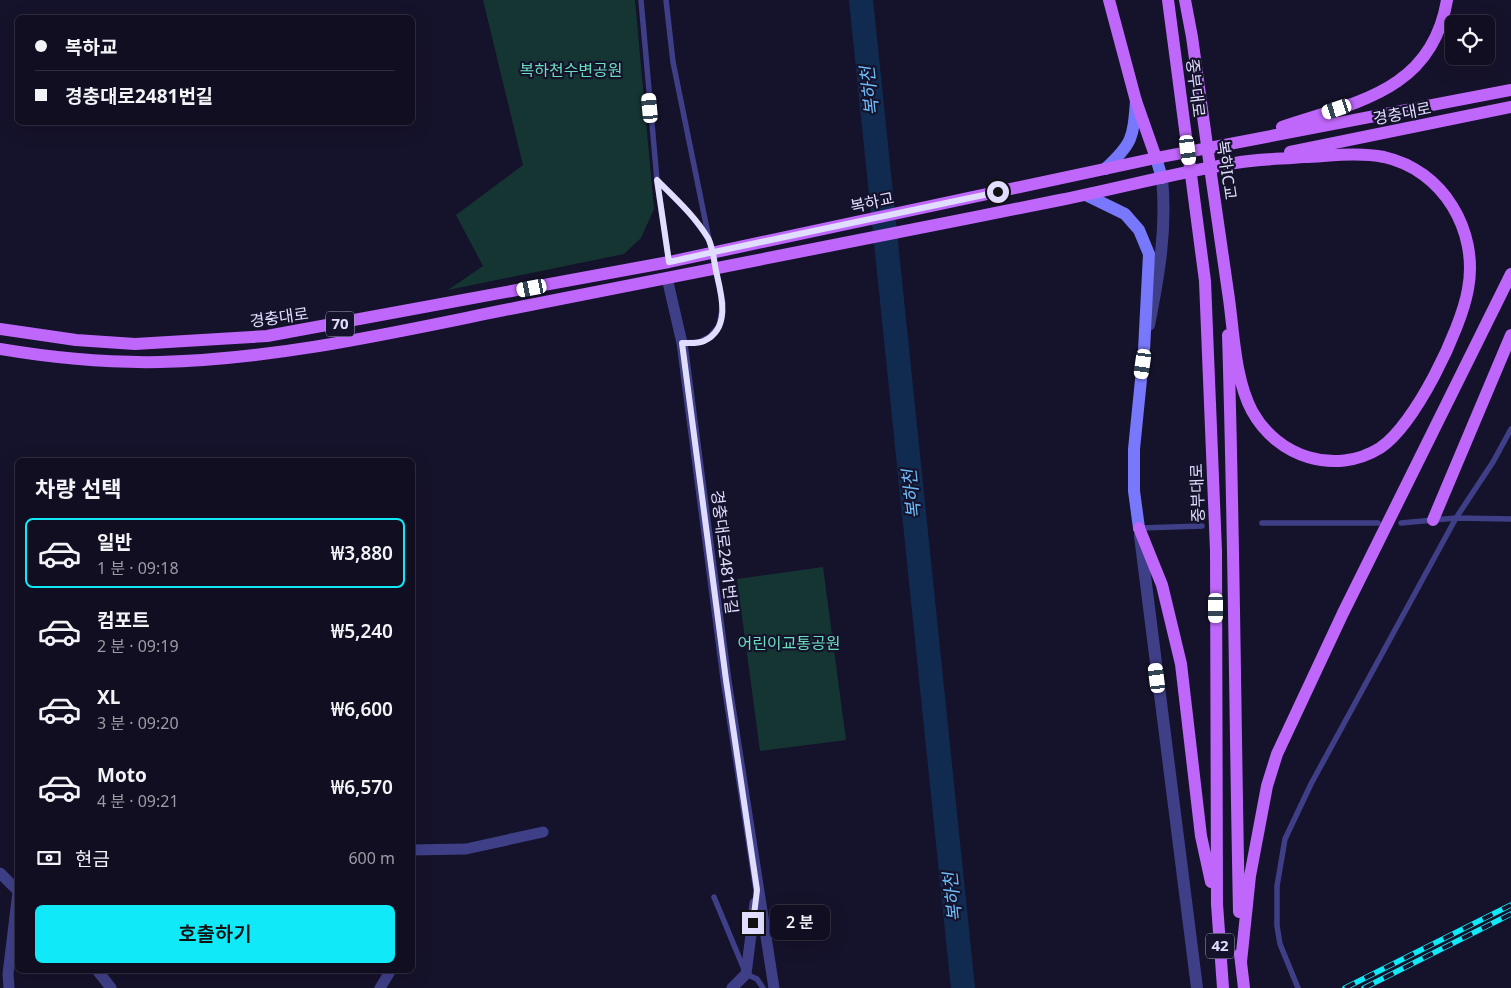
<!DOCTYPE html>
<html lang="ko">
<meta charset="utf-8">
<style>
:root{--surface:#100e20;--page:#191729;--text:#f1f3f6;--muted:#9c9ca5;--line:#302e3e;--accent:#0fe9f8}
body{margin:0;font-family:"Noto Sans","Noto Sans KR",sans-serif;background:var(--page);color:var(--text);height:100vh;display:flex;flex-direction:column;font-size:19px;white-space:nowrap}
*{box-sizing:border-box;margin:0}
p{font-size:16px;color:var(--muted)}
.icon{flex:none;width:28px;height:28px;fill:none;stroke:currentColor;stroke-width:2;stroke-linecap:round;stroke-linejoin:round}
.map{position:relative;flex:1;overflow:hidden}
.side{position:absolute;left:15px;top:458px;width:400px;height:515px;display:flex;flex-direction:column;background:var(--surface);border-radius:8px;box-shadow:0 5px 20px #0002,0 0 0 1px var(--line)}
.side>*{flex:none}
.top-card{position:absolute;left:15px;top:15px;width:400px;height:110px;border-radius:8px;box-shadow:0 5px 20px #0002,0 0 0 1px var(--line);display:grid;align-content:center;height:110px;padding:0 20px;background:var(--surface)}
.buttons{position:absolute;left:1445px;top:15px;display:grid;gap:10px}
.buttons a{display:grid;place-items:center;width:50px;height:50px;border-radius:8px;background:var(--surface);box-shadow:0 5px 20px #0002,0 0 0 1px var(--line);font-size:25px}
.end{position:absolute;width:22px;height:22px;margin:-11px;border:6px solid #e0ddfe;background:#111;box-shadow:0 0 0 2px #111}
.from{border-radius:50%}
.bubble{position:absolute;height:35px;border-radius:8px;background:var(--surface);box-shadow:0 5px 20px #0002,0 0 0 1px var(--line);font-size:16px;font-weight:600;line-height:35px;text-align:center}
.car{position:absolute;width:15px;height:30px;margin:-15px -8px;border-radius:6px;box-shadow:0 0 4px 1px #0007;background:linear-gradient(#fff 24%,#345 0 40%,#fff 0 76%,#345 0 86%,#fff 0)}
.top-card b{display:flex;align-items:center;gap:18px;height:48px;font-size:19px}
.top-card b+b{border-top:1px solid var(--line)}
.top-card i{width:12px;height:12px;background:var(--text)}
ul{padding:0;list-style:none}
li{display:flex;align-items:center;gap:15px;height:70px;margin:0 10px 8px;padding:0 10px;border:2px solid transparent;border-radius:8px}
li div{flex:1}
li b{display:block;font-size:19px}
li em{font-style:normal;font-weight:600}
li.active{border-color:var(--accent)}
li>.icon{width:45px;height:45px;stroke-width:1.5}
h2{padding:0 20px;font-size:22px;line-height:60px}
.pay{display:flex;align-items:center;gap:12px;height:55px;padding:0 20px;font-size:19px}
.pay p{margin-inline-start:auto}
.cta{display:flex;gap:10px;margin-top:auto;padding:10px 20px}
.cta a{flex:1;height:58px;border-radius:8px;background:var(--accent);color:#111;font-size:20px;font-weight:600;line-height:58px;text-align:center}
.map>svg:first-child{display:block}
.green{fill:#153533}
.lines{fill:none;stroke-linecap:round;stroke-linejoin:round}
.river{stroke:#112b50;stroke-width:24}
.service{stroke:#3f3f88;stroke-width:5.5}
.minor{stroke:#3f3f88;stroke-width:11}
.tertiary{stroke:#3f3f88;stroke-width:12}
.secondary{stroke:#7778fb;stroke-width:12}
.primary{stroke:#be67fa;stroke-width:12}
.rail-casing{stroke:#0fe9f8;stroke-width:5.5}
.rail{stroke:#15122b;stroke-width:4;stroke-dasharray:11;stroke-linecap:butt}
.route{stroke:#e0ddfe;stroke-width:6}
.labels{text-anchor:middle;stroke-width:4.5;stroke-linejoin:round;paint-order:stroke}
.shield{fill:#15122b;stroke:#a3a0bf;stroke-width:1}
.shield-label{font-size:15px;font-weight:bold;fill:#e0ddfe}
.park-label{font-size:16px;fill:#69debd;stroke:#15122b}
.street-label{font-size:16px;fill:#e0ddfe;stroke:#15122b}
.water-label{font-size:18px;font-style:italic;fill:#6ebefb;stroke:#15122b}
</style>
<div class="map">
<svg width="1511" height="988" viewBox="0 0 1511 988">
<rect width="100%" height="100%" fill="#15122b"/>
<path class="green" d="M483 0H635L654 209 641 238 624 254 448 290 483 266 456 215 523 165Z
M823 567 846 740 760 751 737 579Z"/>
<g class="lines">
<path class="river" d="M861 0 963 988"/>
<path class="service" d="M641 0 657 180 669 261
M666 0 673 62 709 239
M658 181 690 214 709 239 723 303 719 326 709 337 699 342 682 343
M1262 523H1378
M1401 523 1456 518 1511 519
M1140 528 1202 526
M714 897 746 974 757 979 763 988
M1298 988 1280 944 1277 926V886L1285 839 1311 784 1456 518 1493 462 1511 429"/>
<path class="minor" d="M667 278 682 343 726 680 774 988
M412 850 466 849 543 832
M0 873 18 891
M97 970 111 988
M9 988 8 974 18 892
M380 988 391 970
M732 988 746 974 755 903"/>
<path class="tertiary" d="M1149 325C1159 275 1167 229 1162 178
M1140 536 1197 988"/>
<path class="secondary" d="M1156 158 1162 178
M1105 169C1133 143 1133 138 1136 101
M1086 195 1125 214 1139 230 1149 254 1144 350 1134 449V491L1139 528"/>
<path class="primary" d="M1109 0 1136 101 1156 158
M1168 0 1205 281 1216 551 1217 904 1223 988
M1282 127C1356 102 1432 91 1447 0
M1290 152 1511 107
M0 329 76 340 135 344 267 336 669 262 1156 158 1511 90
M1228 335C1234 527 1235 719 1239 912
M0 349C53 358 107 363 160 362 287 359 412 328 535 304 709 270 882 236 1055 201 1115 189 1175 173 1235 163 1258 159 1281 159 1304 157 1330 156 1358 152 1384 157 1443 170 1479 231 1468 289 1461 330 1415 425 1380 448 1335 476 1277 457 1252 411 1235 379 1234 335 1229 299 1216 212 1204 124 1192 37L1185 0
M1433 520 1511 335
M1139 528 1162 585 1181 664 1201 836 1211 882
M1240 954 1244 988
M1241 962 1250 876 1267 786 1277 754 1343 613 1511 274"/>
<defs>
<path id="rail" d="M1345 988 1511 905
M1364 988 1511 914"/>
</defs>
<use href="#rail" class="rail-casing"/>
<use href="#rail" class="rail"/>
</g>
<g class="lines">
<path class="route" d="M753 923 757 890 726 680 682 343C689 343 698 344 704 341 732 328 721 293 716 271 714 261 713 247 708 238 695 216 675 198 657 180L669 262C684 259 699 255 714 252L998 192"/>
</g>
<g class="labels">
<g class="shield">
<rect x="326" y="311.5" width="28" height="25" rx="4"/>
<rect x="1206" y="933.5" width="28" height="25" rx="4"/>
</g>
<g class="shield-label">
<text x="340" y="329">70</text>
<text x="1220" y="951">42</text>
</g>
<g class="park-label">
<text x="571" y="76">복하천수변공원</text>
<text x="789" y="649">어린이교통공원</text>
</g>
<g class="street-label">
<text transform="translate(1196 88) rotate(83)" y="6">중부대로</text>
<text transform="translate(1402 113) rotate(-11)" y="6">경충대로</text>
<text transform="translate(1227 170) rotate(82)" y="6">복하IC교</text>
<text transform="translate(872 202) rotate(-12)" y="6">복하교</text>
<text transform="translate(279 317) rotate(-8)" y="6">경충대로</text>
<text transform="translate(1197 493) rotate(-92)" y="6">중부대로</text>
<text transform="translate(725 552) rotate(83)" y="6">경충대로2481번길</text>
</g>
<g class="water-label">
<text transform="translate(870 91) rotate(-96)" y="6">복하천</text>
<text transform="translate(912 494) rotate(-96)" y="6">복하천</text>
<text transform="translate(953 897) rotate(-96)" y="6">복하천</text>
</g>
</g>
</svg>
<div class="buttons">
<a><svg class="icon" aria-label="locate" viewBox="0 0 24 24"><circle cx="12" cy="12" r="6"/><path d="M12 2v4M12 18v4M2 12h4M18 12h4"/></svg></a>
</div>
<i class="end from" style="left:998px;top:192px"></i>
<i class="end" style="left:753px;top:923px"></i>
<div class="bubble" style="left:770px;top:905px;width:60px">2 분</div>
<i class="car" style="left:650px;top:108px;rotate:355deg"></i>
<i class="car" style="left:1337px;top:109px;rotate:252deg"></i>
<i class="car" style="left:1188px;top:150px;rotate:173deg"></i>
<i class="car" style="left:532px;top:288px;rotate:259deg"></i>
<i class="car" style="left:1143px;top:364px;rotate:188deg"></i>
<i class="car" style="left:1216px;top:608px;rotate:180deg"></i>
<i class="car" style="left:1157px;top:678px;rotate:353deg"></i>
<div class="top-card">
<b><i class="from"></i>복하교</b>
<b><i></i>경충대로2481번길</b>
</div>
<section class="side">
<h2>차량 선택</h2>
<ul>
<li class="active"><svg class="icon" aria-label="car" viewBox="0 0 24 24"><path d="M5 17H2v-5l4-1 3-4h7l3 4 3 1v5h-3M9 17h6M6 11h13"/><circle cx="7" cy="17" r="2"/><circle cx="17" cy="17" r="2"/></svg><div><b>일반</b><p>1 분 · 09:18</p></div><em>₩3,880</em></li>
<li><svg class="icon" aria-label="car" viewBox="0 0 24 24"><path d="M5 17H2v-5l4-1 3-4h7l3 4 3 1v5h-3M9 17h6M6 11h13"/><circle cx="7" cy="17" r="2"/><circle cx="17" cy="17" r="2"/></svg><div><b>컴포트</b><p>2 분 · 09:19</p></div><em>₩5,240</em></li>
<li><svg class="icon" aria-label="car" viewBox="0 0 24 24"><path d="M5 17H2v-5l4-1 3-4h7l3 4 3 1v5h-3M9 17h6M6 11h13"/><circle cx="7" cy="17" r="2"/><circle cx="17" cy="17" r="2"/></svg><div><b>XL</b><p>3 분 · 09:20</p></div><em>₩6,600</em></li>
<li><svg class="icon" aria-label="car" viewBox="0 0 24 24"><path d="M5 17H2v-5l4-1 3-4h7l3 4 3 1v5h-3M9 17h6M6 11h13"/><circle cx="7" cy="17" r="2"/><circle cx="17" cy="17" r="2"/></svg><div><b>Moto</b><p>4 분 · 09:21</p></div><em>₩6,570</em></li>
</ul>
<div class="pay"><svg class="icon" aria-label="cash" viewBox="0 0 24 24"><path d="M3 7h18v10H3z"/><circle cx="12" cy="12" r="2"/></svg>현금<p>600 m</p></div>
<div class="cta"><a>호출하기</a></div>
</section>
</div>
